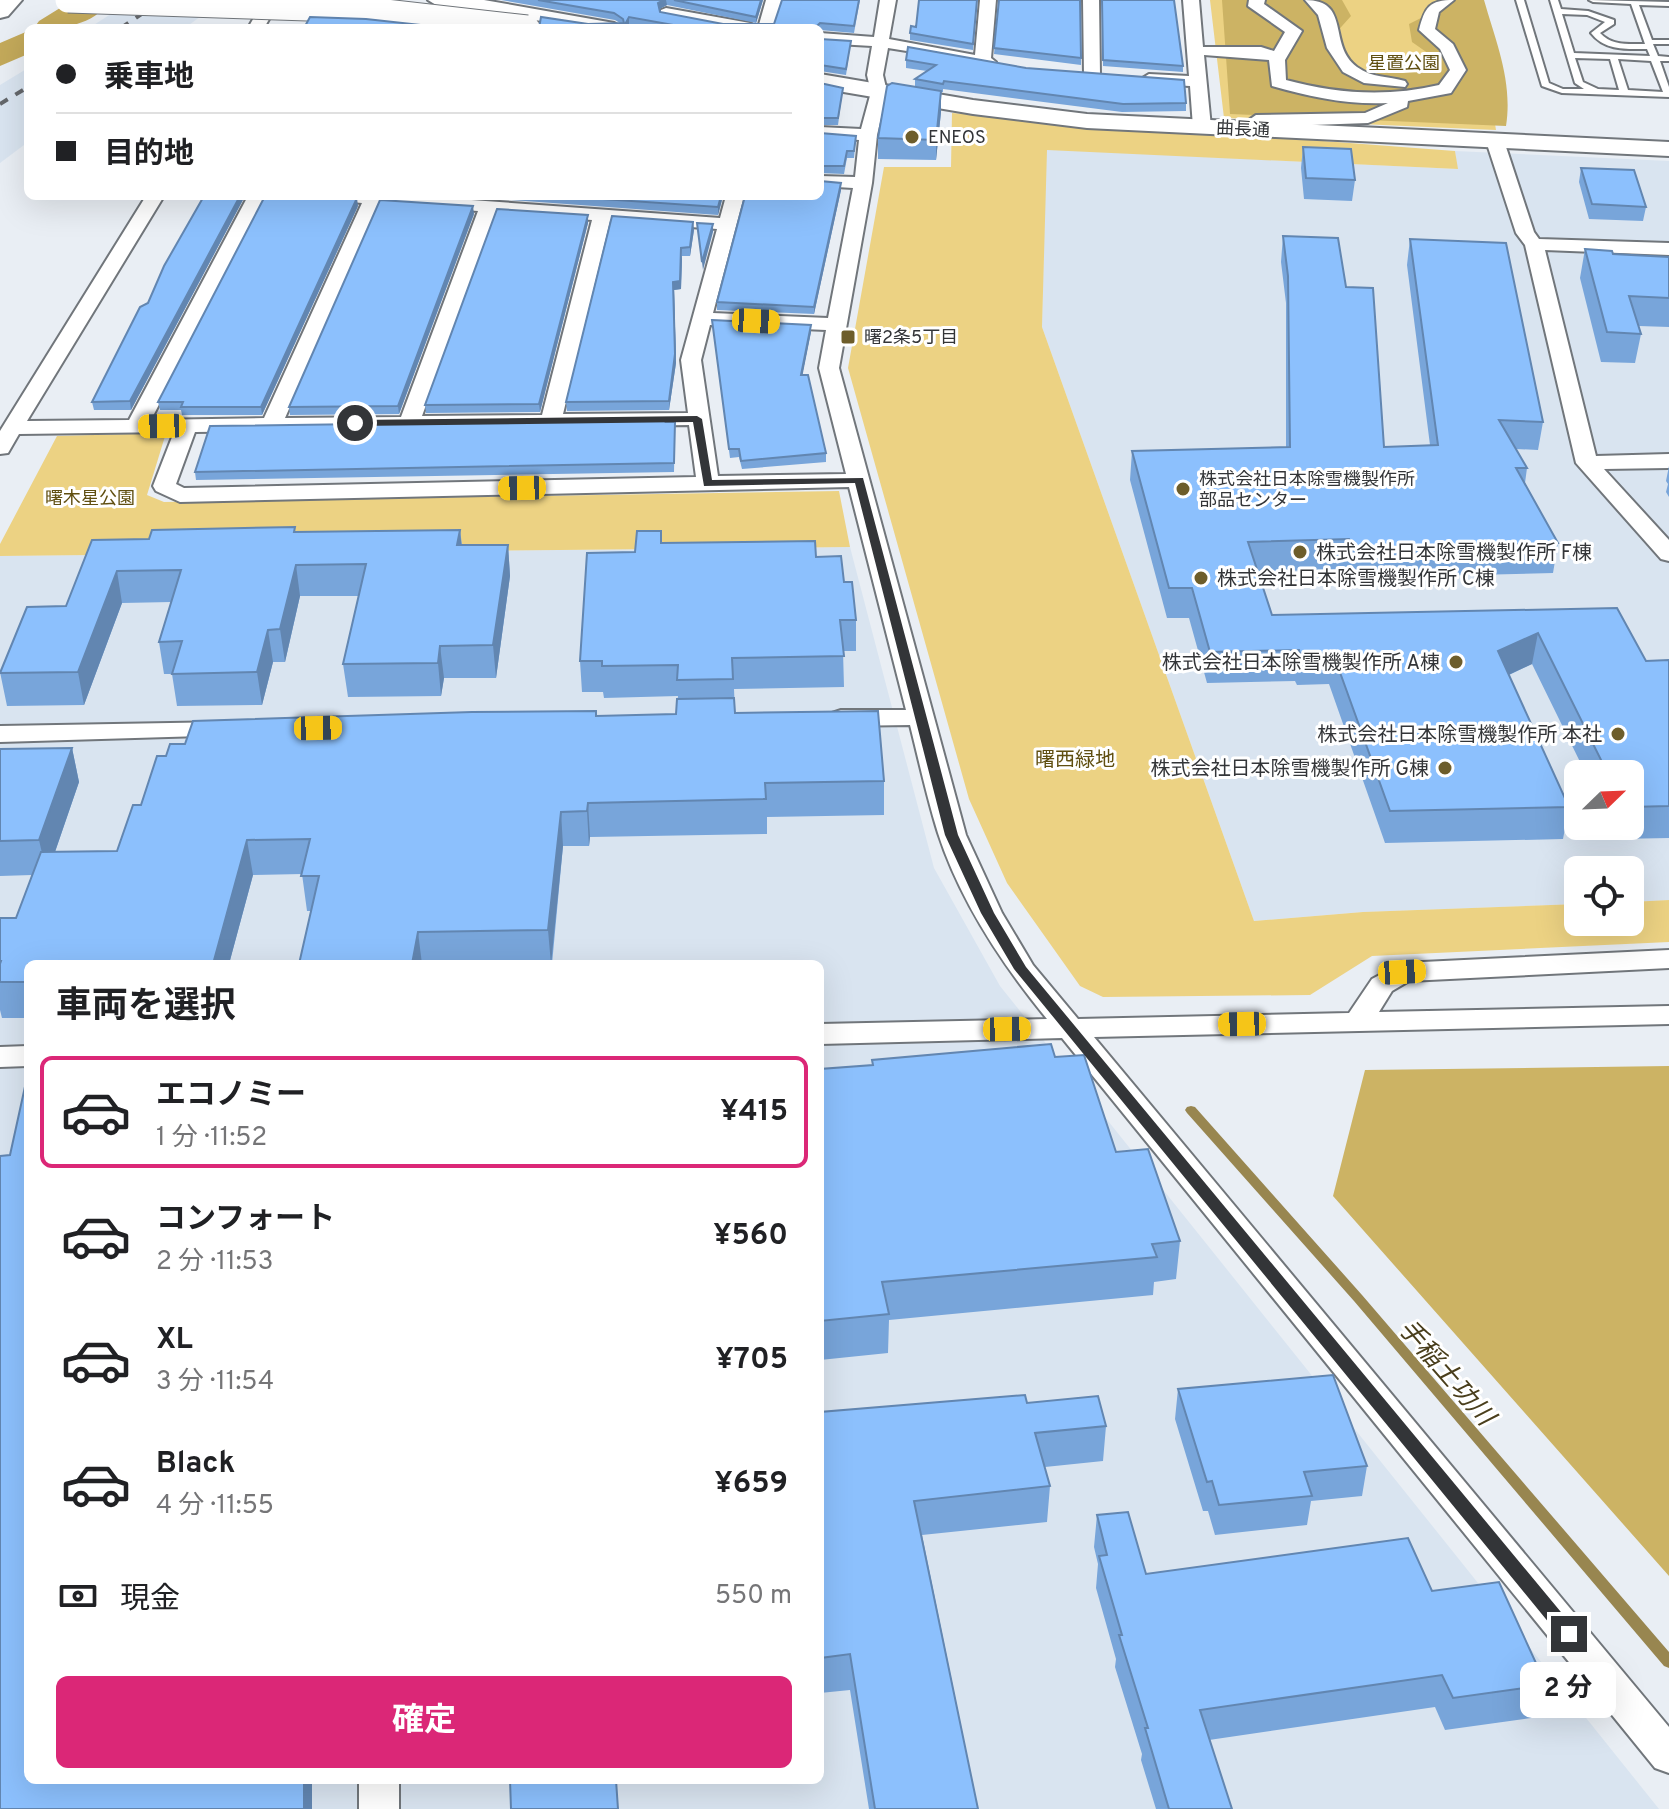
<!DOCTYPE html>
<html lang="ja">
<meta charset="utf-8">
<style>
:root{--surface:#fff;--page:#f2f2f2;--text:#202124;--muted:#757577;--line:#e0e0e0;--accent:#db2777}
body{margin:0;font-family:Overpass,"Noto Sans JP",sans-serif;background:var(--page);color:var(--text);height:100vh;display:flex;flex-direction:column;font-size:30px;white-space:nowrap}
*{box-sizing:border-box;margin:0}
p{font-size:26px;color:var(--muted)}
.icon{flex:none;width:44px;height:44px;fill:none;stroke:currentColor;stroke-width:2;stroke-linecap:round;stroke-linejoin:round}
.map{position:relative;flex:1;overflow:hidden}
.details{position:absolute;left:24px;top:960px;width:800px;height:824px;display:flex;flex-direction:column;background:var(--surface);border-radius:12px;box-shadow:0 8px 32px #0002}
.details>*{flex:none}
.top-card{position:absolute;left:24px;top:24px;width:800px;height:176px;border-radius:12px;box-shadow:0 8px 32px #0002;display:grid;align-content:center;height:176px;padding:0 32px;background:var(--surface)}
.needle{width:52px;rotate:67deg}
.fabs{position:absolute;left:1564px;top:760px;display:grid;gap:16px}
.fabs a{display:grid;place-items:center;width:80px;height:80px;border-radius:12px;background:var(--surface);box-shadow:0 8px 32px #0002;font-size:40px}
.end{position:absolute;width:36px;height:36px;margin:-18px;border:10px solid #333538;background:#fff;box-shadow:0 0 0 4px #fff}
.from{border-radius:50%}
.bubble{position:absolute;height:56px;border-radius:12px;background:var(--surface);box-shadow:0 8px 32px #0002;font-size:26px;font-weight:700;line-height:56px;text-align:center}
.car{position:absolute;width:24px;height:48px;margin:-24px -12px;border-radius:10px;box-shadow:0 0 6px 2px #0007;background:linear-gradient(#f5c518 24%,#345 0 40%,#f5c518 0 76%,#345 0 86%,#f5c518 0)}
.top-card b{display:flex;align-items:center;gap:28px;height:76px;font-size:30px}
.top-card b+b{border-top:2px solid var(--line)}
.top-card i{width:20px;height:20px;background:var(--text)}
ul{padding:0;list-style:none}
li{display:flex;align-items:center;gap:24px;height:112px;margin:0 16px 12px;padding:0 16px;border:4px solid transparent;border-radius:12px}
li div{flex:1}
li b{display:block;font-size:30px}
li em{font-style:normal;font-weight:700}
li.on{border-color:var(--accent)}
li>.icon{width:72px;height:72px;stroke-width:1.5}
h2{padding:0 32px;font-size:36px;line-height:96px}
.pay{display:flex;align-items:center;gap:20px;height:88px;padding:0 32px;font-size:30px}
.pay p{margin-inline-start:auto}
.primary-button{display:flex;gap:16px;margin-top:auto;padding:16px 32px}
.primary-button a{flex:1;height:92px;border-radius:12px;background:var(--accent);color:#fff;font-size:32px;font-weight:700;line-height:92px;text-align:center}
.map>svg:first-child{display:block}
.built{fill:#d9e4f0;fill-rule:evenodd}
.green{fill:#ecd283}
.forest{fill:#ccb364}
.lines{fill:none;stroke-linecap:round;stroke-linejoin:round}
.stream{fill:#988650;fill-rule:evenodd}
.river{fill:#c3a95a;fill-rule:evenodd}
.lane-casing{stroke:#71767b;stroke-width:4}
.street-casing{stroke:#71767b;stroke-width:4}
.secondary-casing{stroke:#71767b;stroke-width:4}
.lane{fill:#fff;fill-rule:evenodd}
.street{fill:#fff;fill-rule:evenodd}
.secondary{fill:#fff;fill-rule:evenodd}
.rail{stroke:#64676b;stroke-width:4;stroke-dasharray:9 9;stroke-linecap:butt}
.secondary-bridge-casing{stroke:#71767b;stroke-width:27;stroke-linecap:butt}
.secondary-bridge{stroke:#fff;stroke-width:25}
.wall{fill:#78a5da}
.shaded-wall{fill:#6286b1}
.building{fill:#8cc0fd;stroke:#6286b1;stroke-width:2}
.route{fill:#333538}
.poi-dot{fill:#6d5d2b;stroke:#fff;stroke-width:3}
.labels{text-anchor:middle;stroke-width:6;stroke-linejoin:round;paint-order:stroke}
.far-park-label{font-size:18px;fill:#604f11;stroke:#fff}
.far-street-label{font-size:18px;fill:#333538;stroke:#fff}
.far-poi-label{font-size:18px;fill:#333538;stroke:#fff;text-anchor:start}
.poi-label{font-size:20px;fill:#333538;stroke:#fff;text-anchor:end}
.park-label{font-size:20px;fill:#604f11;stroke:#fff}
.near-water-label{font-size:26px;font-style:italic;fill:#493e1c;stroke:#fff}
</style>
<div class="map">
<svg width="1669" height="1809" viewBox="0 0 1669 1809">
<rect width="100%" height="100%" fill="#e9eef4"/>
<path class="built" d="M114 12 201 16 185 28H89Z
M28 68V142L0 163V85Z
M1046 149 1457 169 1455 151 1669 161V900L1630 902V870H1578V904L1363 912 1254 921 1042 327ZM1578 774H1630V826H1578Z
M850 547 934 868 1000 986 1659 1809H0V556ZM28 964H820V1780H28Z"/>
<path class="green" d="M1210 0H1475L1496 130 1224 118Z
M952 113 1455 151 1458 169 1047 150 1042 327 1254 921 1363 912 1578 904V922H1630V902L1669 900V942L1372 956 1310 995 1103 997 1080 986 1007 883 969 799 848 368 884 167H951Z
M166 433 147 495 164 502 839 491 850 547 0 556V544L57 436Z"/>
<path class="forest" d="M1222 0H1342L1351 16 1325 45 1346 61 1374 76 1383 68 1434 69 1432 56 1412 42 1409 24 1449 4 1447 0H1484C1496 42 1513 82 1506 126L1230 114Z
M1669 1066V1576L1333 1196 1365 1070Z"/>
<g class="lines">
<path class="stream" d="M1191 1106 1195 1107 1362 1295 1669 1652V1668L1664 1666 1354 1301 1187 1113 1185 1110 1187 1107Z"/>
<path class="river" d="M73 0H111C92 27 63 28 34 28L39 21Z
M28 31V54L0 66V43Z"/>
<defs>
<path id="lane" d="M1516 0H1524L1549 83 1563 89H1584L1575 83 1550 0H1558L1561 9 1588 11 1614 20V24L1600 33C1612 46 1629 44 1645 44L1631 4 1593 2 1589 0 1669 2V6L1639 5 1652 40H1669V44H1653L1658 56 1669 57V61H1660L1669 87V97L1562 93 1542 86ZM1562 14 1587 15 1605 22 1591 33C1605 51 1626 49 1647 49L1650 56 1574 53ZM1575 58 1610 59 1619 90 1598 89 1583 82ZM1618 59 1651 61 1663 92 1628 90Z"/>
<path id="street" d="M264 0H280L264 28H248Z
M428 0H484L614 23 622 28H588L436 5Z
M766 0H782L774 28H758Z
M880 0H896L889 39 975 55 980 0H996L991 58 996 62 994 65 888 48 883 75 887 92 877 135 872 183 839 368 966 835 1002 913 1033 965 1078 1019 1349 1013 1372 979 1402 963 1669 950V968L1409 981 1392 991 1379 1012 1669 1006V1024L1094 1037 1669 1727V1773L1655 1768 1062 1038 820 1044V1024L1047 1019C1002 964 960 901 938 833 927 798 919 761 910 725L841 726 832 723 828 718 832 713 841 710H906L849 487 180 502 156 491 153 486 174 432 19 434 8 453 0 454V431L146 196H164L27 421 129 420 248 196H266L151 420 264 418 362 203 340 201 331 196H415L720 218 726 196H744L713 313 828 318 853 188 820 186V176L855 177 859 140 820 137V127L861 129 871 92 867 75 872 46 820 43V33L874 37ZM379 204 478 211 401 417 285 418ZM496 213 592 220 542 415 422 416ZM610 221 717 229 681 360 688 413 563 414ZM710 325 826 330 819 368 846 474 718 476 701 360ZM689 425 696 477 184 488 176 484 195 432Z
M1083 0H1099L1100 75 1092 80 1084 75Z
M1183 0H1199L1203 47H1261L1274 51 1285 32 1248 6 1249 0H1265L1264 4 1302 31 1285 60 1286 80C1337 94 1388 97 1439 85L1450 70 1440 49 1419 30C1425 7 1429 0 1454 0L1439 12 1435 29 1453 44 1466 70 1451 93 1408 101 1407 107 1368 123 1255 127 1246 122 1256 115 1365 113 1388 103C1348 105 1310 97 1272 86L1269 60 1204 55 1211 127 1202 132 1193 127 1190 86 1149 84 1141 79 1149 74 1189 76Z
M1305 0C1352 0 1327 45 1357 67 1372 78 1388 76 1405 81L1407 84 1405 87 1364 83 1343 72 1327 48 1318 15Z
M666 8 750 23 758 28H724L661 16V10Z
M1495 136 1504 141 1534 232 1539 239 1669 243V255L1545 250 1596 456 1669 454V468L1604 469 1669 540V561L1661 559 1576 463 1525 245 1516 233 1486 141Z
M227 722 236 725 240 730 236 735 0 742V726Z
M28 1046V1066L0 1067V1047Z
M359 1780H399V1809H359Z"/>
<path id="secondary" d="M0 0H22L8 16 0 18Z
M820 74 973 100 1087 114 1669 142V156L1087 128 973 114 820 88Z"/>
</defs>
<use href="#lane" class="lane-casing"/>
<use href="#street" class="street-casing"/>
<use href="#secondary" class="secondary-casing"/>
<use href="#lane" class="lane"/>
<use href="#street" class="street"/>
<use href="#secondary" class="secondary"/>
<path class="rail" d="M121 28 162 0
M0 104 28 87"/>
<defs>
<path id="secondary-bridge" d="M68 0 368 10 527 28"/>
</defs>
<use href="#secondary-bridge" class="secondary-bridge-casing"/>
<use href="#secondary-bridge" class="secondary-bridge"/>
</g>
<path class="wall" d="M501 0H763L756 23 667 5 659 9 660 12 723 24H774L782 0H860L854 33 820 30V28H652L629 24H588L620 23 615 20Z
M977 0 973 50 910 40V33L916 27Z
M999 0 1081 58V65L994 54Z
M1102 0 1183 66V72L1103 66Z
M820 39 851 41 846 75 820 71Z
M906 60 1186 103V111L1122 112 943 89V92H941V112L936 160 878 159V138L915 87V79L927 71 906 68Z
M820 83 843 88 838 125H820Z
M820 133 856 136 854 158H847L844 174 820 173Z
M1303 147 1355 180 1352 201 1304 199 1301 168Z
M1581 168 1646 207 1643 221 1589 219 1579 182Z
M841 190 814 314 717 310V302Z
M204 196H245L131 410H94L92 402 148 303Z
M457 196H723L718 215Z
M358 206 262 415H182L181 410H160L158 402Z
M474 214 399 414 290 415 289 407Z
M588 215V223L540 412 426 413 425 405Z
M694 230 690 256H682L681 289 674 290 676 363 669 410 567 411 566 402Z
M1283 236 1346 287 1384 447 1430 445 1407 265 1410 239 1543 422 1538 450 1516 449 1527 468 1525 483 1558 543 1553 573 1348 578 1345 569 1258 572 1272 615 1617 608 1646 661 1669 660V838L1617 839 1611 826H1630V774H1586L1532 664 1509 675 1569 807 1563 839 1385 843 1329 684 1297 685 1295 681 1207 683 1189 618H1167L1130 480 1132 451 1286 447V303L1281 262Z
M1585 249 1613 254 1669 257V327L1639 326 1641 334 1635 363 1601 362 1580 278Z
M712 320 811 325V332L802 375 826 453V462L742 469 739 457 730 458Z
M667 422H675L674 472 196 480 195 472Z
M1669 466V497L1666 492 1668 484 1666 481Z
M460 530 462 545H508L510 576 496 678H444L441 696 348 697 343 664 359 596H300L285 662H273L262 705 177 706 172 674H164L159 642 171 602 122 603 84 705 7 706 0 672 66 606 149 539 296 532Z
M662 543 816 557 844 582 856 620V651H843L844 687 734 689 735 713 884 781V815L767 817V834L590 837 589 846H563L552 964H299L311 911H307L302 874 253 875 229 964H28V1018H2L0 1010V918H16L32 875 0 876V749L72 748 79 782 55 852 117 851 166 756 185 744 596 716 676 714 678 696 604 698 603 692H582L580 661 635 552Z
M1055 1057 1116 1152 1180 1241 1176 1279 1154 1282 1153 1295 889 1320 888 1353 820 1360V1069L872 1065V1060Z
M1178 1389 1367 1466 1362 1496 1311 1501 1307 1525 1215 1535 1208 1511H1203L1175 1419Z
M1027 1403 1106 1426 1103 1461 1045 1467 1050 1486 1047 1522 922 1535 978 1809H869L850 1690 820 1693V1412Z
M1097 1515 1146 1574 1432 1591 1546 1685 1538 1717 1445 1730 1435 1707 1209 1740 1232 1809H1156L1141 1760 1142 1754 1115 1667 1116 1659 1096 1588 1098 1564 1094 1547Z"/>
<path class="shaded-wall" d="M664 0H666L667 5 658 10V3Z
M761 0H763L756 23V17Z
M629 17V24L627 28H623Z
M941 91V112L936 160V140Z
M841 183V190L814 314V307Z
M240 196H245L131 410 130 401Z
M721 196H723L718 215V207Z
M357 198 358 206 262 415 261 407Z
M473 206 474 214 399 414 398 406Z
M588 215V223L540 412 539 404Z
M693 222 694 230 690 256V247Z
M713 224V232L703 270 702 262Z
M682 256 681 289 674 290 676 363 669 410 673 282Z
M811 325V332L801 383V375Z
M460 530 463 561 457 545Z
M508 545 510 576 496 678 493 645Z
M296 565 300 596 285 662 280 629Z
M117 571 122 603 84 705 78 672Z
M268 630 273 662 262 705 257 672Z
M1538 633 1532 664 1493 682 1498 651Z
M440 646 444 678 441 696 438 663Z
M72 748 79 782 47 875 39 840Z
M588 803 590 837 589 846 587 811Z
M561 812 563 846 551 964 548 930Z
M247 840 253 875 229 964H213Z
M418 932 422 964H412Z
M304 1780H312V1809H304Z"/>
<path class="building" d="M538 0H664L658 3 660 12 723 24H774L782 0H859L854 26 820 23 817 26V28H690L629 17 623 28H539L541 17 588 24 624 23 623 19 614 13Z
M674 0H761L756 17Z
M919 0H977L973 44 910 33 911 26 916 27Z
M999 0H1080L1081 58 994 48Z
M1102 0H1174L1183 66 1103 60Z
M310 17 366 19 448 28H304Z
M820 39 851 41 846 69 820 65Z
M908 47 1026 68 1184 80 1186 103 1123 104 944 81 943 84 915 79 936 65 906 60Z
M820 83 843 88 838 118H820Z
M892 83 941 91 936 140 878 138 887 86Z
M820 133 856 136 854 151H847L844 166H820Z
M1303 147 1351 149 1355 180 1306 178Z
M1581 168 1634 170 1646 207 1592 204Z
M820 181 841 183 814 307 717 302 745 196H820Z
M204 196H240L130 401 92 402 140 307 148 303 164 266Z
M265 196H337L357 198 261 407H181L183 402H158Z
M559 196H721L718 207Z
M380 200 473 206 398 406 289 407Z
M497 209 588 215 539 404 425 405Z
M612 216 693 222 690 247 681 248 680 281 673 282 675 354 669 401 566 402Z
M697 223 713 224 702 262Z
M1283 236 1338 238 1346 287 1373 288 1384 447 1438 445 1410 239 1506 243 1543 422 1499 420 1527 468H1516L1558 543 1352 549 1349 539 1248 542 1272 615 1617 608 1646 661 1669 660V806L1630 807V774H1608L1538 633 1498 651 1569 807 1390 811 1333 653 1300 654 1299 650 1210 652 1192 588H1169L1132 451 1290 447 1288 276Z
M1585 249 1612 251 1613 254 1669 257V298L1629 296 1641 334 1607 332Z
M712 320 811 325 801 375H808L826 453 741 461 739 449H729Z
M667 420 666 422H675L674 463 195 472 210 426Z
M295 527 294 532 460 530 457 545H508L493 645 440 646 438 663 343 664 366 564 296 565 280 629 268 630 257 672 172 674 182 641 159 642 181 570 117 571 78 672 0 673 27 607 66 606 92 540 149 539 152 530Z
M637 531H661V543L815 541 816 557 841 556 844 582H852L856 620H840L844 656 732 658 733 679 677 680 678 665 602 666V661H580L587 553 635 552Z
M734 698 735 713 878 711 884 781 765 783 766 799 588 803 587 811 561 812 548 930 418 932 412 964H299L319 876H301L310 839 247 840 213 964H28V982H0V964L1 961H0V918H16L41 852 117 851 133 805H141L157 756H166L170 744H185L193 721 472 712 596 711V716L676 714 677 699Z
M72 748 39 840 0 841V749Z
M1051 1044 1055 1057 1084 1055 1116 1152 1148 1149 1180 1241 1152 1244 1157 1257 882 1282 889 1314 820 1321V1069L873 1065 872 1060Z
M26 1082H28V1780H304V1809H0V1156L10 1155Z
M1333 1375 1367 1466 1304 1472 1312 1496 1219 1505 1212 1481 1207 1482 1178 1389Z
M1025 1395 1027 1403 1098 1396 1106 1426 1035 1433 1050 1486 914 1501 978 1809H875L850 1654 820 1658V1412Z
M1128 1512 1146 1574 1408 1538 1432 1591 1499 1582 1546 1685 1453 1698 1442 1675 1200 1710 1232 1809H1169L1145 1728H1148L1119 1635H1122L1099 1556 1107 1555 1097 1515Z
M510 1780H616L618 1809H511Z"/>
<path class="route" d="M697 416 702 419 712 480 863 478 958 835 994 913 1026 967 1575 1629 1578 1634 1575 1640H1563L1014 969 981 913 945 835 855 483 704 486 693 422 355 426 350 423 355 420Z"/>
<g class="poi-dot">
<circle cx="912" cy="137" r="8"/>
<rect x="840" y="329" width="16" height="16" rx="4"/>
<circle cx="1183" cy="489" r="8"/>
<circle cx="1300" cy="552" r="8"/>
<circle cx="1201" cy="578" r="8"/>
<circle cx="1456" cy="662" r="8"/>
<circle cx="1618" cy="734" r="8"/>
<circle cx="1445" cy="768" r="8"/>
</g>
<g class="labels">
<g class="far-park-label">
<text x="1404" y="69">星置公園</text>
<text x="90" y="504">曙木星公園</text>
</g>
<g class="far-street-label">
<text transform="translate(1243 129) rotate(3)" y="6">曲長通</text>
</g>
<g class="far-poi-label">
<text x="928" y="143">ENEOS</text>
<text x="864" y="343">曙2条5丁目</text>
<text x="1199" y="485">株式会社日本除雪機製作所<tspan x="1199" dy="21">部品センター</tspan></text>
</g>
<g class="poi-label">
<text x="1316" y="559" text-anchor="start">株式会社日本除雪機製作所 F棟</text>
<text x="1217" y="585" text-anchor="start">株式会社日本除雪機製作所 C棟</text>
<text x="1440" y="669">株式会社日本除雪機製作所 A棟</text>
<text x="1602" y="741">株式会社日本除雪機製作所 本社</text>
<text x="1429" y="775">株式会社日本除雪機製作所 G棟</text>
</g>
<g class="park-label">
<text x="1075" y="766">曙西緑地</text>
</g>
<g class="near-water-label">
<text transform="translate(1447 1372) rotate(49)" y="9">手稲土功川</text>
</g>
</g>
</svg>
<div class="fabs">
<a><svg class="needle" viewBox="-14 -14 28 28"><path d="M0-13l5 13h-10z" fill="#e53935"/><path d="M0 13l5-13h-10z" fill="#757577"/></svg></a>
<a><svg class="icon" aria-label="locate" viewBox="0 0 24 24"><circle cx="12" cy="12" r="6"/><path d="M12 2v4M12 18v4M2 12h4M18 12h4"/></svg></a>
</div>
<i class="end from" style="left:355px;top:423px"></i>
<i class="end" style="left:1569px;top:1634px"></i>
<div class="bubble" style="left:1520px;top:1662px;width:96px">2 分</div>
<i class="car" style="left:756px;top:321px;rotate:93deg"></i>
<i class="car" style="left:162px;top:426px;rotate:269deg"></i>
<i class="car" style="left:522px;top:488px;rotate:269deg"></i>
<i class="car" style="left:318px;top:728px;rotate:89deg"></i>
<i class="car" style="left:1402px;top:972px;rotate:87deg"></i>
<i class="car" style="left:1242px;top:1024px;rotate:269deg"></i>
<i class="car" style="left:1007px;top:1029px;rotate:89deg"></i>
<div class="top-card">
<b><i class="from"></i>乗車地</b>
<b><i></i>目的地</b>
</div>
<section class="details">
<h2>車両を選択</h2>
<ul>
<li class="on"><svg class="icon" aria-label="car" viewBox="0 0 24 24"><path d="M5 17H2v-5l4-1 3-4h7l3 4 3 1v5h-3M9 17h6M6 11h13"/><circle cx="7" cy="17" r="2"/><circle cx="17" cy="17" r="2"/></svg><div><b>エコノミー</b><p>1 分 · 11:52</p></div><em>¥415</em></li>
<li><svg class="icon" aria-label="car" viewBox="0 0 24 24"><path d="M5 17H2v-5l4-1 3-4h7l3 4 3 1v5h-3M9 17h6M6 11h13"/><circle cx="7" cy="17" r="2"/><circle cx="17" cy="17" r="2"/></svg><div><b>コンフォート</b><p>2 分 · 11:53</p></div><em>¥560</em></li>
<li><svg class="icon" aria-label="car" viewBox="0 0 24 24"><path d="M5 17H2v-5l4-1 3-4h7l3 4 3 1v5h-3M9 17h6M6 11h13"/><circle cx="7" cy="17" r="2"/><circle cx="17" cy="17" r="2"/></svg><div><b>XL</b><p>3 分 · 11:54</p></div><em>¥705</em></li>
<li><svg class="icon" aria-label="car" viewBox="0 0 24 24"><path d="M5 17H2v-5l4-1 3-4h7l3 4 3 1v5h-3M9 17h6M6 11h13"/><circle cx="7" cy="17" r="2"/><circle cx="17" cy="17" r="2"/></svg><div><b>Black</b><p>4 分 · 11:55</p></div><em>¥659</em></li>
</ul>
<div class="pay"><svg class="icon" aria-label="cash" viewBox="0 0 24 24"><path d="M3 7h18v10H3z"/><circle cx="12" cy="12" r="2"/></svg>現金<p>550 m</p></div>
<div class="primary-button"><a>確定</a></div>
</section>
</div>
